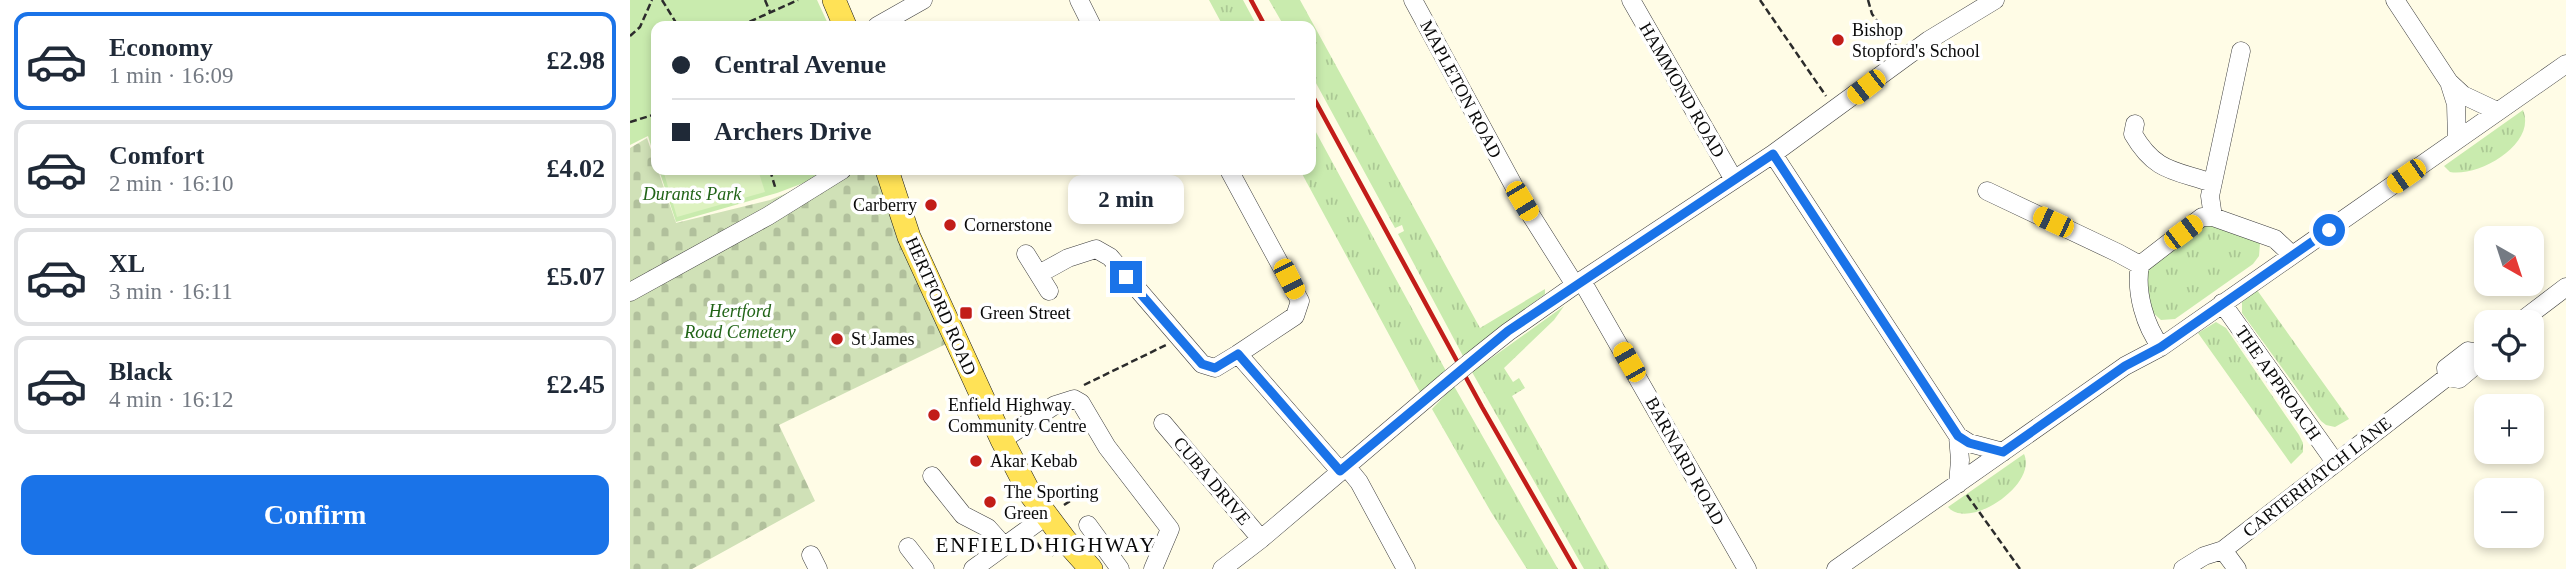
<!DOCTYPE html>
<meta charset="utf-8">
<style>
:root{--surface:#fff;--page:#f6f6f7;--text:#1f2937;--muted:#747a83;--line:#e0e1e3;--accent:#1a73e8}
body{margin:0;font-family:"Times New Roman",serif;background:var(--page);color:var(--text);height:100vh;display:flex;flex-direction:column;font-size:26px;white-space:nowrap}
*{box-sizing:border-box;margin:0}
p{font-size:23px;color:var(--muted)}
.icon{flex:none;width:38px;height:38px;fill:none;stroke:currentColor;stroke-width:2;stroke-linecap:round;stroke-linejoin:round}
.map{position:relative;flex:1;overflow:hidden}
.side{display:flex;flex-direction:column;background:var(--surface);width:630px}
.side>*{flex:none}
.hud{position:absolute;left:21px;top:21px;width:665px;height:154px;border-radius:14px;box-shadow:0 4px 10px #0003;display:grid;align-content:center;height:154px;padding:0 21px;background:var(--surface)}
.needle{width:46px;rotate:141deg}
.tools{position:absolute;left:1844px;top:226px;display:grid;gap:14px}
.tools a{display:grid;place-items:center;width:70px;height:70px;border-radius:14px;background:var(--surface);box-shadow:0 4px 10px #0003;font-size:35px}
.end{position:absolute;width:32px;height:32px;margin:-16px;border:9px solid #1a73e8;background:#fff;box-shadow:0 0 0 4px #fff}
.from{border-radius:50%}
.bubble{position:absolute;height:49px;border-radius:14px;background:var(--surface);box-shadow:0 4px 10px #0003;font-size:23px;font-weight:700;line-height:49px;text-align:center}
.car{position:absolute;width:21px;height:42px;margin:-21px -10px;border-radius:9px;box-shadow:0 0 5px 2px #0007;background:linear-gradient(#f5c518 24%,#345 0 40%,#f5c518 0 76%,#345 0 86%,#f5c518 0)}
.hud b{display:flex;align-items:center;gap:24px;height:66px;font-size:26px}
.hud b+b{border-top:2px solid var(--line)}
.hud i{width:18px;height:18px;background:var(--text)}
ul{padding:12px 0 0;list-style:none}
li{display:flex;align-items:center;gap:21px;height:98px;margin:0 14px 10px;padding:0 7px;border:4px solid var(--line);border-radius:14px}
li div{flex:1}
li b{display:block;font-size:26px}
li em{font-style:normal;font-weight:700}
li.active{border-color:var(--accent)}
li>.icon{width:63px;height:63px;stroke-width:1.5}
.button{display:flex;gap:14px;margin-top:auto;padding:14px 21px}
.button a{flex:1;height:80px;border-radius:14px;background:var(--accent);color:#fff;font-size:28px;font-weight:700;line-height:80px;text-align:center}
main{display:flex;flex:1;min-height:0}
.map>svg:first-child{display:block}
.grass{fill:url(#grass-tufts)}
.cemetery{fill:url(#cemetery-stones)}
.park{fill:#c9ebae}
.pitch{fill:#ddf2c0}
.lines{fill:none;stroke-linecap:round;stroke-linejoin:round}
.minor-casing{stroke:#3d3d3d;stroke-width:19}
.major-casing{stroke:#1b1b1b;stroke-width:24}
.path{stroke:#2c2c2c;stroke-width:2.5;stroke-dasharray:7 3.5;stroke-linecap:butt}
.minor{stroke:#fff;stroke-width:18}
.major{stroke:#ffe256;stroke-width:23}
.rail{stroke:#c21d19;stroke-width:4.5}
.minor-bridge-casing{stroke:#3d3d3d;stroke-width:19;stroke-linecap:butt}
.minor-bridge{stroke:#fff;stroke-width:18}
.route{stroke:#1a73e8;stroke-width:9}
.poi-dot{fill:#c21d19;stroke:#fff;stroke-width:2.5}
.labels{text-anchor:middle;stroke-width:7;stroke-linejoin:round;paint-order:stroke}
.poi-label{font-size:18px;fill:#0a0a0a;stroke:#fff;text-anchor:start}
.street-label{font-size:18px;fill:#0a0a0a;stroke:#fff}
.park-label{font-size:18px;font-style:italic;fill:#216417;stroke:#fff}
.quarter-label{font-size:21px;letter-spacing:2px;fill:#0a0a0a;stroke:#fff}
</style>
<main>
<section class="side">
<ul>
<li class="active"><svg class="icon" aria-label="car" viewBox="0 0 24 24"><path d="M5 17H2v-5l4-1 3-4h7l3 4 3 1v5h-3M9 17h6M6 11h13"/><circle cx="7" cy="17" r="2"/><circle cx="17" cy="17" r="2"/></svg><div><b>Economy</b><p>1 min · 16:09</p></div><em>£2.98</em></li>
<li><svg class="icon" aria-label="car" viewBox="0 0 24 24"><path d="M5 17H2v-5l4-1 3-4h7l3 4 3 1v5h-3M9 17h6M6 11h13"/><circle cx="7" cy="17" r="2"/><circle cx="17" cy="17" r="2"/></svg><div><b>Comfort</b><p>2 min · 16:10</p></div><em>£4.02</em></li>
<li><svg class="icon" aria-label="car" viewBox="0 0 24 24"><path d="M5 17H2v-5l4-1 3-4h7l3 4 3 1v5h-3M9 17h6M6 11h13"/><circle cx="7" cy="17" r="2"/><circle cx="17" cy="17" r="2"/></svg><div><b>XL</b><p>3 min · 16:11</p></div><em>£5.07</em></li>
<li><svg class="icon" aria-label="car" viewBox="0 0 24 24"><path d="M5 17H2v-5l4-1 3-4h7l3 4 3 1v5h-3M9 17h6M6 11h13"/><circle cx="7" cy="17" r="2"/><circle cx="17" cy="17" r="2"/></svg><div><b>Black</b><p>4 min · 16:12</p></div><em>£2.45</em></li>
</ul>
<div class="button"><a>Confirm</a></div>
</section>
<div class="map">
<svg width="1936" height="569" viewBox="0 0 1936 569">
<defs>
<pattern id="grass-tufts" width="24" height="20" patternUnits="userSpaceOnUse" patternTransform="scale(1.75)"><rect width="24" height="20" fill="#c9ebae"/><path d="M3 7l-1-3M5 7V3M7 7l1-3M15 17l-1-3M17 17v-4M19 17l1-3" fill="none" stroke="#abc894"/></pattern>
<pattern id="cemetery-stones" width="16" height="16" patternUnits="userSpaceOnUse" patternTransform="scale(1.75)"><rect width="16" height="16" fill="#d0e1b7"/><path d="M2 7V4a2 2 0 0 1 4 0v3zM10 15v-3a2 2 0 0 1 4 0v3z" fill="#b1c09c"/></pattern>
</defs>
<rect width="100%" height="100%" fill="#fffce6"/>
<path class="grass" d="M579 0H613L627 26H593Z
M639 0H670L850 328 915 289V294L833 356 768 234 774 231 772 225 765 228 681 74V26H654Z
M1893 110C1907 144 1849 177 1820 172L1814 166Z
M681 123 816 371 790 392 670 170H681Z
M1577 223 1630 243 1629 256 1623 264 1545 319 1531 320 1521 311 1516 282 1519 265Z
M1627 290 1719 419 1705 427 1696 425 1691 421 1612 313V302Z
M934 306 924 320 874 368 883 382 889 378 895 388 882 396 979 569H954L842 372Z
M1586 322 1596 328 1669 435 1673 443V452L1661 464 1568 333Z
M824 386 928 569H897L861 512 802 409Z
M1394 454C1408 485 1338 531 1318 507Z"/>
<path class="cemetery" d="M17 138 46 223 140 200 213 170H246L254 198 316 344 149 425 185 501 62 569H0V148Z"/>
<path class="park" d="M0 0H187L199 26H26V162L18 136 0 145Z
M29 170H208L147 193 46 222Z"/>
<path class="pitch" d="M33 170H128L135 192 47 217Z"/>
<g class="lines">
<defs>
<path id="minor" d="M449 0 462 26
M783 0 892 201 945 285
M1001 0 1104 180
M1765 0 1819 82 1833 95 1867 111
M247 26 293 0
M1820 85 1826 104 1827 140
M1505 124 1503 134C1525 172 1544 170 1582 183
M1143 154 1328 436 1330 460 1328 484
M599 170 670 301 665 316 608 354 710 471
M1357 191 1488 253 1510 265
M1583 217 1580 196 1611 51
M396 254 419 291
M409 274 438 258 466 249 480 257 572 364 585 368 608 354
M952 281 1117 569
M0 292 138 216 212 170
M1592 303 1705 462
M1890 322 1936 287
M1531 347C1515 326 1505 292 1510 265L1572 217H1583L1645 239 1662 255
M839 363 878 332 945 285 1143 154 1299 40 1365 0
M1817 377 1816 368 1838 351 1849 353 1857 347
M533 423 631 539
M1328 436 1339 443 1373 452
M372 440 425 405 444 399 451 403 477 447 540 529 523 569
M716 466 729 482 776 569
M302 476 333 515 358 528 374 546
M458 525 490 569
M278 547 295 569
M1593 550 1607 569
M181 555 188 569
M343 569 416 516
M592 569 631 539 817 381
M1206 569 1495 366 1531 347 1936 64
M1553 569 1574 556 1593 550 1817 377 1829 379 1848 363 1849 353"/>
<path id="major" d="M204 0 215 26
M257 170 279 237 372 440 399 492 435 540 461 569"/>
</defs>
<use href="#minor" class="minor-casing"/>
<use href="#major" class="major-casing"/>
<path class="path" d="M32 0 48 26
M135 0 140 12
M1130 0 1196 96
M1238 0 1242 14 1266 46
M110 26 168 0
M0 36 10 27 22 0
M0 122 26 114
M140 170 146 190
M454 385 536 345
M1337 495 1390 569
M434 505 440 501
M407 543 411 549 423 556"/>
<use href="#minor" class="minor"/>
<use href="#major" class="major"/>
<path class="rail" d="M621 0 635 26
M681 93 852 407 945 569"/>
<defs>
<path id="minor-bridge" d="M817 381 839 363"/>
</defs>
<use href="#minor-bridge" class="minor-bridge-casing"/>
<use href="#minor-bridge" class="minor-bridge"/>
</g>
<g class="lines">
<path class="route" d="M496 277 572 364 585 368 608 354 710 471 878 331 1143 154 1328 436 1339 443 1373 452 1495 366 1531 347 1699 230"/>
</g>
<g class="poi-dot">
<circle cx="1208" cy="40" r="7"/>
<circle cx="301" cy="205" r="7"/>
<circle cx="320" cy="225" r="7"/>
<rect x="329" y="306" width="14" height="14" rx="3.5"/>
<circle cx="207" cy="339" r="7"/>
<circle cx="304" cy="415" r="7"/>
<circle cx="346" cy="461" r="7"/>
<circle cx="360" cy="502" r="7"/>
</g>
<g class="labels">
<g class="poi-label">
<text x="1222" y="36">Bishop<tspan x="1222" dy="21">Stopford's School</tspan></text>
<text x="287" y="211" text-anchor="end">Carberry</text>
<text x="334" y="231">Cornerstone</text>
<text x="350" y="319">Green Street</text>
<text x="221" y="345">St James</text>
<text x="318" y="411">Enfield Highway<tspan x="318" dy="21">Community Centre</tspan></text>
<text x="360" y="467">Akar Kebab</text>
<text x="374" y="498">The Sporting<tspan x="374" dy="21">Green</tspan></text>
</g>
<g class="street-label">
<text transform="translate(831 89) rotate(62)" y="6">MAPLETON ROAD</text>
<text transform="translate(1052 90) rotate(60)" y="6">HAMMOND ROAD</text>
<text transform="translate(311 306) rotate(66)" y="6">HERTFORD ROAD</text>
<text transform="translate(1648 383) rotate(55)" y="6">THE APPROACH</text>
<text transform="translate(1055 461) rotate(61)" y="6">BARNARD ROAD</text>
<text transform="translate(1687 477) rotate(-38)" y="6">CARTERHATCH LANE</text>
<text transform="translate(582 481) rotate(50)" y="6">CUBA DRIVE</text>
</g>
<g class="park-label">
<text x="62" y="200">Durants Park</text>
<text x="110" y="317">Hertford<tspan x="110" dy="21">Road Cemetery</tspan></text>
</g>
<g class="quarter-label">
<text x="416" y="552">ENFIELD HIGHWAY</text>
</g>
</g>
</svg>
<div class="tools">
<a><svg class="needle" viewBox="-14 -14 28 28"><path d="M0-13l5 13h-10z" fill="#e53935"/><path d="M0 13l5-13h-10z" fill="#747a83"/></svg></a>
<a><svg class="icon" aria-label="locate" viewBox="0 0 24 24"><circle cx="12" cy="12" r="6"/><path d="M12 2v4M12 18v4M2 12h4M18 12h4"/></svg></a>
<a>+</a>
<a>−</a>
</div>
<i class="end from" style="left:1699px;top:230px"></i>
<i class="end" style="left:496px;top:277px"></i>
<div class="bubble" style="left:438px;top:175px;width:116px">2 min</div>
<i class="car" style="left:1236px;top:87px;rotate:232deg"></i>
<i class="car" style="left:1776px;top:176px;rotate:235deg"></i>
<i class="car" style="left:892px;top:201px;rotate:149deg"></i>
<i class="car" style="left:1423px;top:222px;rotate:295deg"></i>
<i class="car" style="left:1553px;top:232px;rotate:53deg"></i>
<i class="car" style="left:659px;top:279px;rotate:153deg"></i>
<i class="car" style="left:999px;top:362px;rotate:330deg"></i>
<div class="hud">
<b><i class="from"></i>Central Avenue</b>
<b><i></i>Archers Drive</b>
</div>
</div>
</main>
